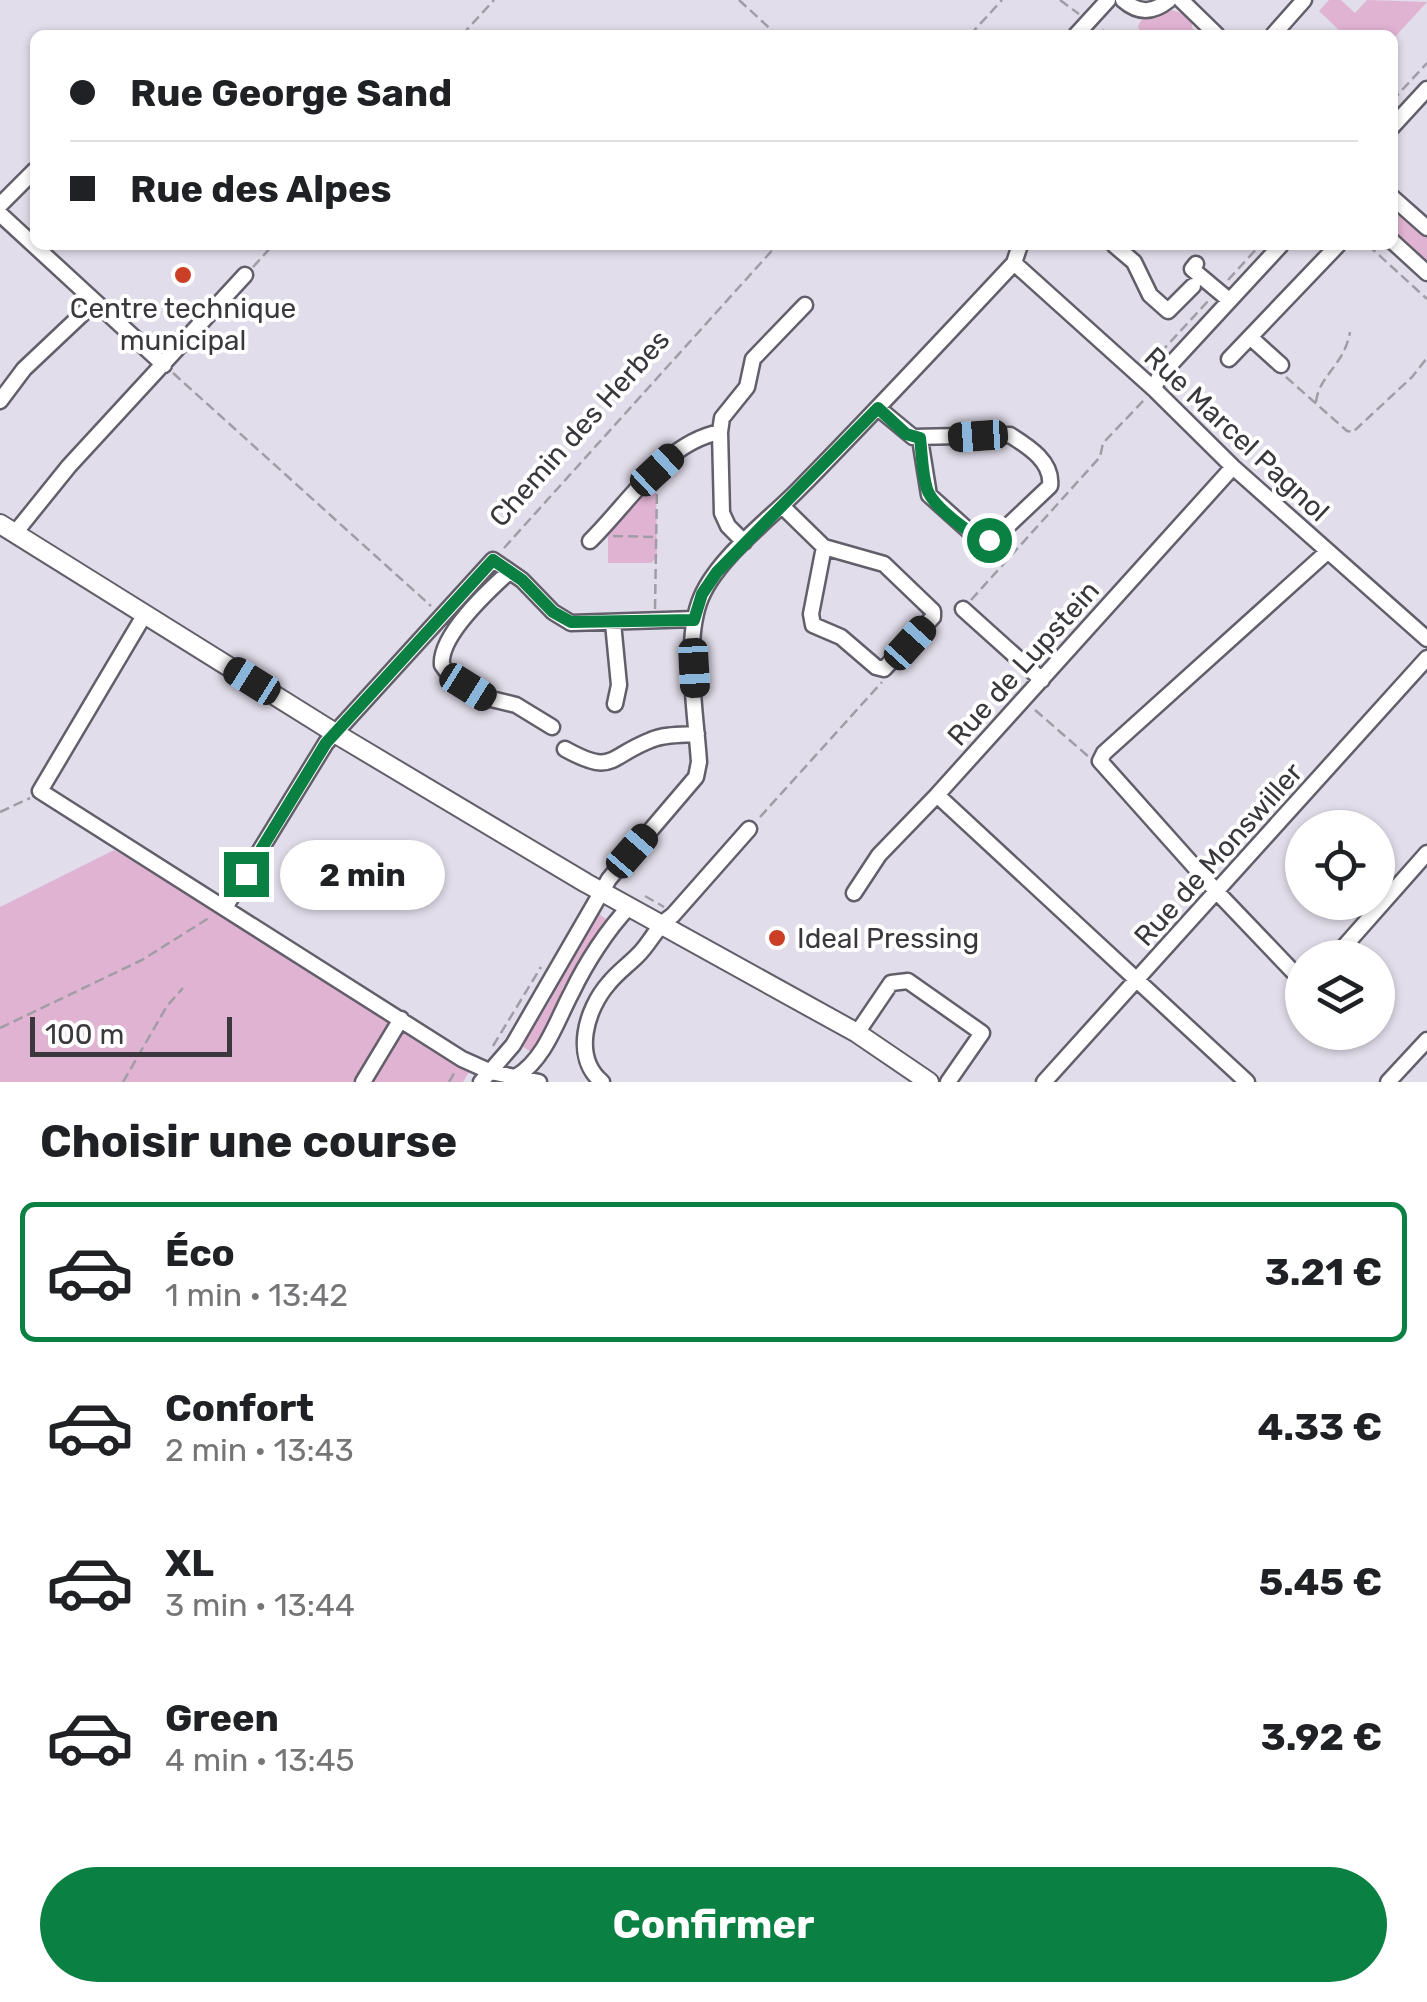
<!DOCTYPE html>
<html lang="fr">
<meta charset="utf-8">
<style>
:root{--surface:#fff;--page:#f2f2f2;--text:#202124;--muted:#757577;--line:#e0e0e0;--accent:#0b8043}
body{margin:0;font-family:Rubik,sans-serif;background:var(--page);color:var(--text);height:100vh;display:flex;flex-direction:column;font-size:38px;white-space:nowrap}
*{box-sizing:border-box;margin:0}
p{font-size:32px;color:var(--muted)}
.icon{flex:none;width:55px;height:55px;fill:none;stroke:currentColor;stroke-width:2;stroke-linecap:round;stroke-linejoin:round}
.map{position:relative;height:1082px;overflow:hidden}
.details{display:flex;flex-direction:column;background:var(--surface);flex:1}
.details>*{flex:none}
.hud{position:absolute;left:30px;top:30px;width:1368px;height:220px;border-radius:15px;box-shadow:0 2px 8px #0004;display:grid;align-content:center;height:220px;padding:0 40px;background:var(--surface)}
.fabs{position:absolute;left:1285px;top:810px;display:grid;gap:20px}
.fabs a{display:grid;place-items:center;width:110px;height:110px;border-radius:50%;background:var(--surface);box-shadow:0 2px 8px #0004;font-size:50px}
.scale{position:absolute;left:30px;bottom:25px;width:202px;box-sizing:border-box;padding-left:10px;border:5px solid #3a383d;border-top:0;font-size:28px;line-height:35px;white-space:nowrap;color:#3a383d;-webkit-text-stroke:8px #fff;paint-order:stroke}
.end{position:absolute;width:45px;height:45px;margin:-22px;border:12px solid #0b8043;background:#fff;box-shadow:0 0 0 5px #fff}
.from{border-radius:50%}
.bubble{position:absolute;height:70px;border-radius:35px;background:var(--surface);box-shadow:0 2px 8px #0004;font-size:32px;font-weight:700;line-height:70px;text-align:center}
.car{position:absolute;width:30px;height:60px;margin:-30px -15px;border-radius:12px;box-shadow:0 0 8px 2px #0007;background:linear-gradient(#222 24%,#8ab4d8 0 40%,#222 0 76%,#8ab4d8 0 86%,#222 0)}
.hud b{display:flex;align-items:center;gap:35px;height:95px;font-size:38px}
.hud b+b{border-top:2px solid var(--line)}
.hud i{width:25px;height:25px;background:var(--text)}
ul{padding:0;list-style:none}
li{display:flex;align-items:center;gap:30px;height:140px;margin:0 20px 15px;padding:0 20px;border:5px solid transparent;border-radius:15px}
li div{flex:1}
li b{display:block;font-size:38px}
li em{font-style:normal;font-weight:700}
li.on{border-color:var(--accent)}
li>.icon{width:90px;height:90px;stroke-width:1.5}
h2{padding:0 40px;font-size:45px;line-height:120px}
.cta{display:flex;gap:20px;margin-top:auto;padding:20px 40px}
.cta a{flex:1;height:115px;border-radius:60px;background:var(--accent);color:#fff;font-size:40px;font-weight:700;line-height:115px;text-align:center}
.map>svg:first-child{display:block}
.green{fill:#e1b3d3}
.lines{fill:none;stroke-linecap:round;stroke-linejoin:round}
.minor-casing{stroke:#625f6a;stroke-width:19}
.major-casing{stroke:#625f6a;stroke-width:22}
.path{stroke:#a09da7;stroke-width:2.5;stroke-dasharray:10 5;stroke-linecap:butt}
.minor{stroke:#fff;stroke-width:14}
.major{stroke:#fff;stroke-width:18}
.route{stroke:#0b8043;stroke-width:12}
.poi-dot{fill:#ca3f25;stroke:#fff;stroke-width:4}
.labels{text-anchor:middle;stroke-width:8;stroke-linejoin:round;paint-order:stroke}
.poi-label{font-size:28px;fill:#3a383d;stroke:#fff}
.street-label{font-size:28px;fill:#3a383d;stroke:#fff}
</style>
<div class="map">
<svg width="1427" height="1082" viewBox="0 0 1427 1082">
<rect width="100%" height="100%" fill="#e1ddea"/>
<path class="green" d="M1329 0H1341L1355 13 1367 0 1427 2 1393 39 1392 35 1382 30 1377 35H1335L1339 30 1319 11Z
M1169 9 1181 13 1192 21V28L1197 32 1195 35H1141L1138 26 1142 19Z
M1392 206 1427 233V268L1393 234Z
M656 482 657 557 651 563H608V536L614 526Z
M114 850 222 912 471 1069 463 1082H0V907Z
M598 913 606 919 562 989 561 1003 531 1052 522 1046 551 999 553 985Z"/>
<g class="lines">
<defs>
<path id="minor" d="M1123 0C1139 14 1153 13 1169 0
M1181 0 1217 35
M1076 35 1108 0
M1273 35 1304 0
M1392 127 1427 89
M1392 197 1427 228
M0 205 35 170
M0 214 164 365
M1392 241 1427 273
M1114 245 1134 262 1150 295 1168 311 1193 286
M1014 263 1154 389 1233 467 1427 639
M1196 264 1192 269 1229 300
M1250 337 1281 365
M1229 359 1338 245
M1154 389 1159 377 1281 245
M0 401 24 369 95 302
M878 408 913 437 1010 435C1029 447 1053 462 1050 486L995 538 978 539 929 495 920 439
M720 432 722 513 728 526 744 542
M782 506 824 547 811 614 813 625 841 637 876 667 884 669 933 617V611L884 564 824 547
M15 533 69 466 245 275
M590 541C629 503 664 443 720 432L722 418 747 387 753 359 805 305
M509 572C488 591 439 636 442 665L450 676 487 698 516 705 552 727
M963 609 1042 680
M145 614 40 791 462 1059 491 1072 539 1082
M613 623 619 685 615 704
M565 749C614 776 607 757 651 740 664 734 683 735 697 734
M937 795 1247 1082
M854 893 879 855 937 795 1233 467
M226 906 326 743 493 560 522 580 553 612 571 623 695 619
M1334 958 1427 853
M1302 981 1217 892 1100 761 1104 753 1326 553
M857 1033 891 983 908 981 982 1033 948 1082
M517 1076C545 1059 557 1020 572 992 586 963 607 930 629 907
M363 1082 401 1019
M481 1082 513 1045 609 879 696 777 699 762C696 716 684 647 699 603 713 561 768 521 799 489 872 415 943 339 1014 263L1020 245
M602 1082C572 1057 586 1009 609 983 617 973 628 965 637 956 651 943 656 926 673 915L749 829
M1044 1082 1427 658
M1388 1082 1427 1040"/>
<path id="major" d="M0 524 343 738 586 883 857 1033 929 1082"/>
</defs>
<use href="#minor" class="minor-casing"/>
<use href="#major" class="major-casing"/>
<path class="path" d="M739 0 777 35
M1060 0 1079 14
M1102 30 1109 35
M462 35 494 0
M970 35 1002 0
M1392 101 1427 63
M1368 245 1427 299
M253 267 273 245
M1228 280 1260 245
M1150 364 1209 300
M173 373 431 606
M1286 377 1347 431 1353 432 1412 377 1427 358
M1316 402C1319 375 1344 366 1350 332
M613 536 655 537
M504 548 777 245
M971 600 1100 457 1103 443 1145 399
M655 609 657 487
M1035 710 1089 757
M0 812 30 798
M760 817 882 682
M645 896 664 907
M0 1028 142 960 212 916
M493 1046 541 967
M123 1082 167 1006 183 988
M449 1082 456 1070"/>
<use href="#minor" class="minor"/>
<use href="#major" class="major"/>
</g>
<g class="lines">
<path class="route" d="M246 874 326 743 493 560 522 580 553 612 571 622 694 620 702 594 717 572 878 408 906 434 920 438C922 454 922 473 927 489 932 505 973 539 989 540"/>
</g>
<g class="poi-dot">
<circle cx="183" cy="275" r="10"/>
<circle cx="777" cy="938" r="10"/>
</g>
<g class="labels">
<g class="poi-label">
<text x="183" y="318">Centre technique<tspan x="183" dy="32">municipal</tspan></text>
<text x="797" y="948" text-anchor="start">Ideal Pressing</text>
</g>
<g class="street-label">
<text transform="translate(579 428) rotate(-48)" y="10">Chemin des Herbes</text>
<text transform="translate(1237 434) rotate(43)" y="10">Rue Marcel Pagnol</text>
<text transform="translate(1023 663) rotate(-48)" y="10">Rue de Lupstein</text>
<text transform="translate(1218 854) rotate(-48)" y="10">Rue de Monswiller</text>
</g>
</g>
</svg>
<div class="fabs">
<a><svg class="icon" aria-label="locate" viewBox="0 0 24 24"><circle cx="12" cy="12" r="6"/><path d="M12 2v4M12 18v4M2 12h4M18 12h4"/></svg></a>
<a><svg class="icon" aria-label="layers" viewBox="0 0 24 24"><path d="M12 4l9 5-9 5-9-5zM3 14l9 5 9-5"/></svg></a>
</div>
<div class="scale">100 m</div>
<i class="end from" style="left:989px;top:540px"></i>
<i class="end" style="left:246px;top:874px"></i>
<div class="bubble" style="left:280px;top:840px;width:165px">2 min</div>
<i class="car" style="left:978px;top:436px;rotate:266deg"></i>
<i class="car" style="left:657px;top:470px;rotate:47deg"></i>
<i class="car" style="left:910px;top:643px;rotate:42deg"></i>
<i class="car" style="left:694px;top:668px;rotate:177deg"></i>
<i class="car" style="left:252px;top:681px;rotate:302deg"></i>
<i class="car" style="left:468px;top:687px;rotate:122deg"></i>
<i class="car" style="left:632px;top:851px;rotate:41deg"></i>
<div class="hud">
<b><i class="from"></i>Rue George Sand</b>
<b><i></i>Rue des Alpes</b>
</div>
</div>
<section class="details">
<h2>Choisir une course</h2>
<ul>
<li class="on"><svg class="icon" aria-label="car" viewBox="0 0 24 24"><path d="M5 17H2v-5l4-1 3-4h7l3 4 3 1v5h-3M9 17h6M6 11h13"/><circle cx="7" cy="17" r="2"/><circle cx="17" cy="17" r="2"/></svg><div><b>Éco</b><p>1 min · 13:42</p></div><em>3.21 €</em></li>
<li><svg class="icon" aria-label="car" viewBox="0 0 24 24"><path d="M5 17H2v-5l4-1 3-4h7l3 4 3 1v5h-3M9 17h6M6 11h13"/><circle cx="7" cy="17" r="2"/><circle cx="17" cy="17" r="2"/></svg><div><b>Confort</b><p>2 min · 13:43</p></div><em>4.33 €</em></li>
<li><svg class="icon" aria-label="car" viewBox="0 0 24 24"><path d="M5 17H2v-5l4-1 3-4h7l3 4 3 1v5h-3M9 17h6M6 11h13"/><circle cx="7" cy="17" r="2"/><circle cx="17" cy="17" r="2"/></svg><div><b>XL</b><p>3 min · 13:44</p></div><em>5.45 €</em></li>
<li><svg class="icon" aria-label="car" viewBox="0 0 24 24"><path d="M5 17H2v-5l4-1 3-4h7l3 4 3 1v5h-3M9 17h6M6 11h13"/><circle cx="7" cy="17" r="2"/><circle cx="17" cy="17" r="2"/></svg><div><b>Green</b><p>4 min · 13:45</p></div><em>3.92 €</em></li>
</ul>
<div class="cta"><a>Confirmer</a></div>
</section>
